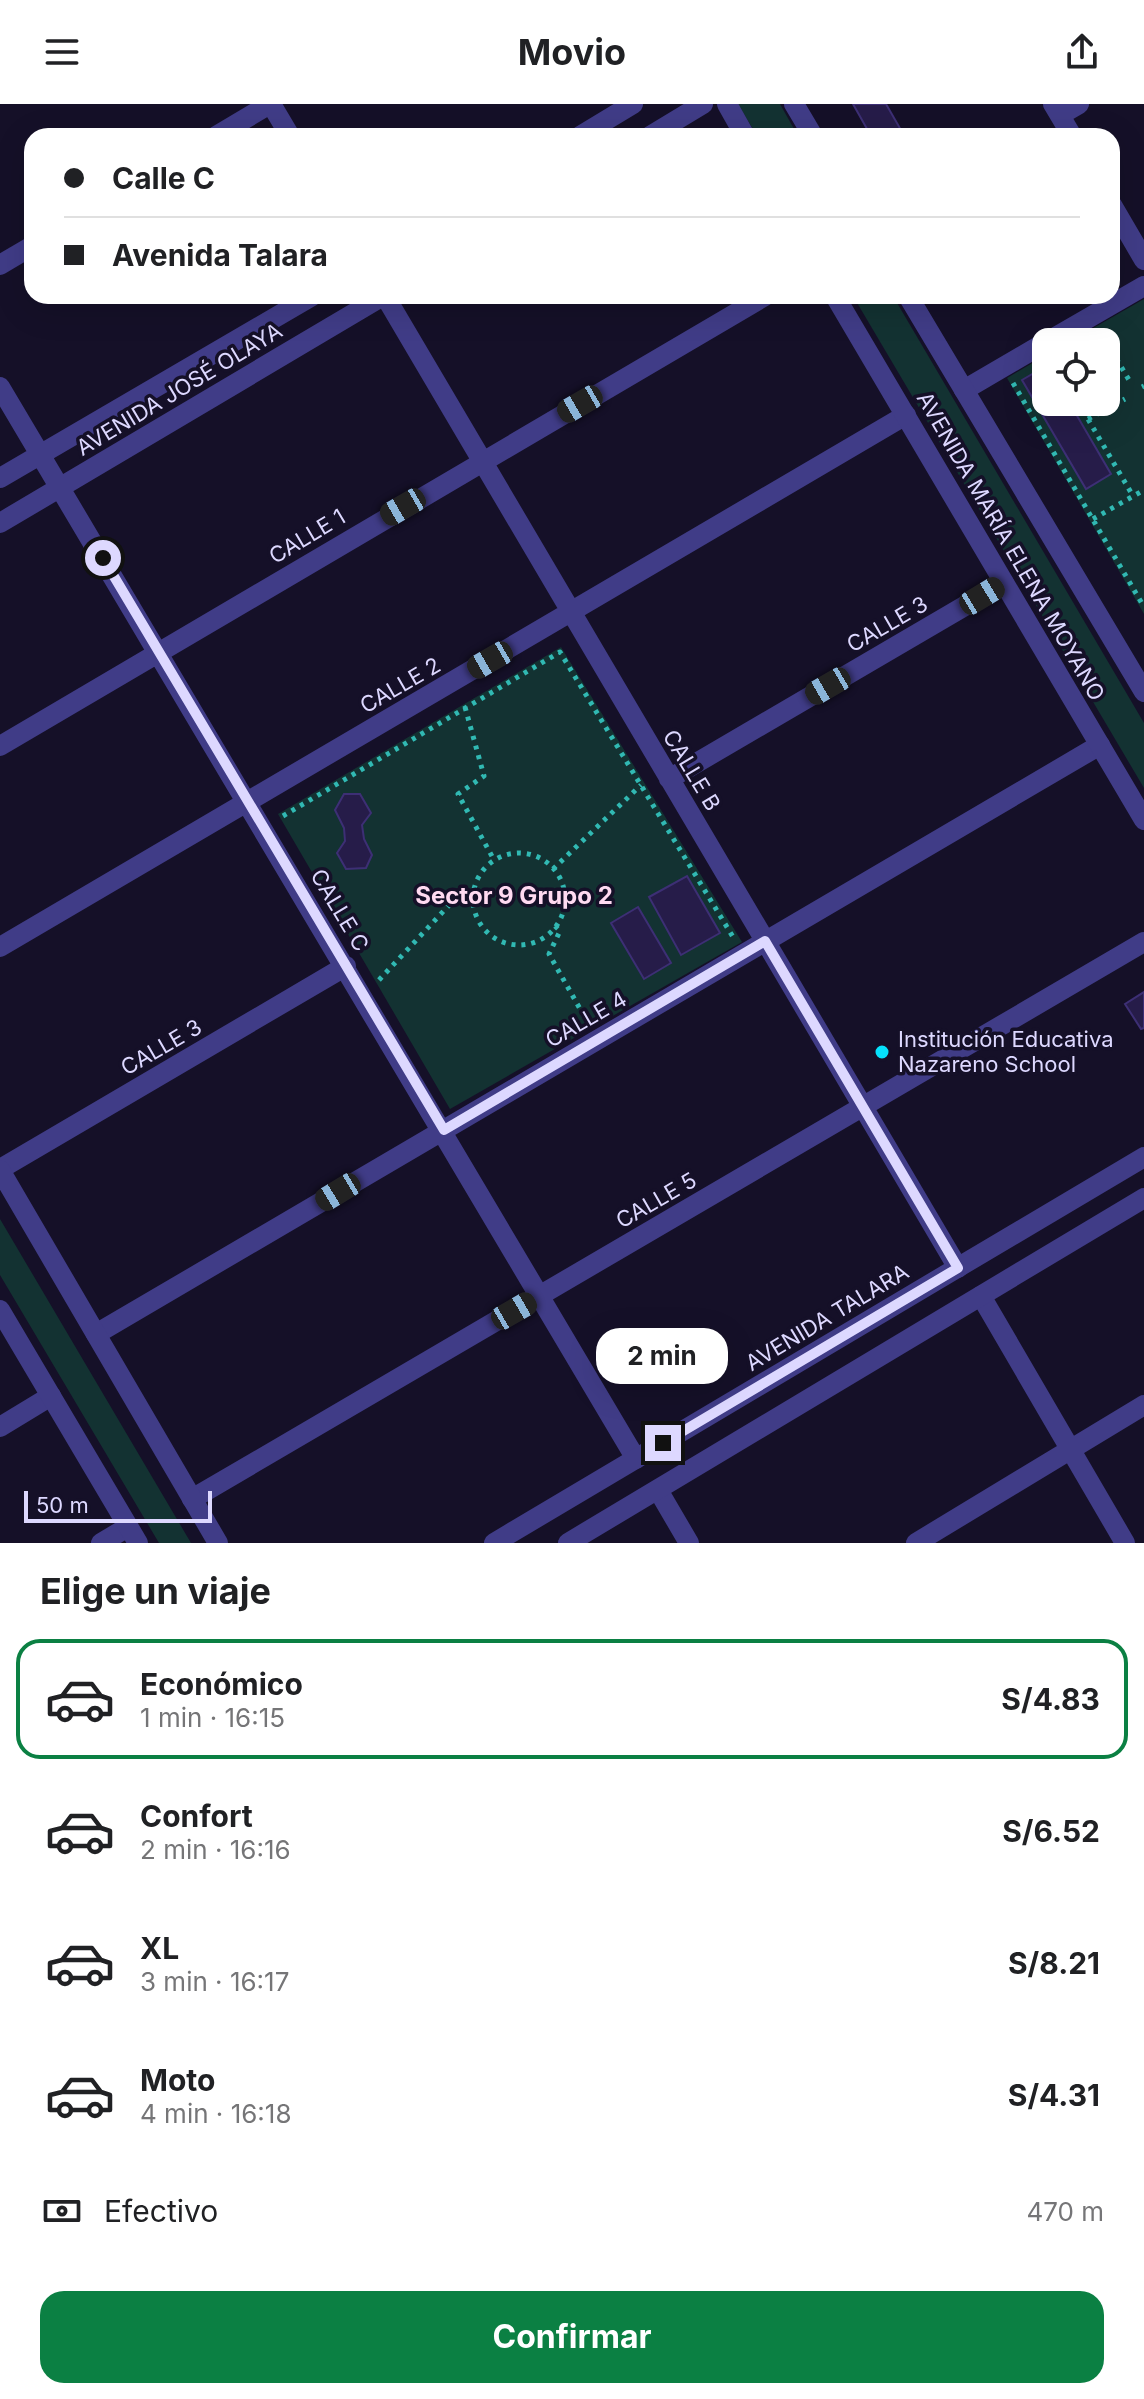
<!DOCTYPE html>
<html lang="es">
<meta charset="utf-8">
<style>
:root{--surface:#fff;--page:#f2f2f2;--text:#202124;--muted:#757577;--line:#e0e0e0;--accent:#0b8043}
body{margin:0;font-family:Inter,sans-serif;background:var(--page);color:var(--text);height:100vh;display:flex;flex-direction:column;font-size:30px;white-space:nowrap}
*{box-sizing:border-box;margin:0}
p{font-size:26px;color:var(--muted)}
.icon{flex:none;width:44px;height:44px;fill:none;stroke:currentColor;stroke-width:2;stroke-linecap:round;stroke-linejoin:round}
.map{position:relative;height:1439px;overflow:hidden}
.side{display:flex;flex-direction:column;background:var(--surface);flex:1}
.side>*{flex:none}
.hud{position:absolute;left:24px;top:24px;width:1096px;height:176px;border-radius:24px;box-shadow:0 8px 32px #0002;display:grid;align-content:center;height:176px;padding:0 40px;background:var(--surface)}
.buttons{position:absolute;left:1032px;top:224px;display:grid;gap:16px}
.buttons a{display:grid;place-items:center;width:88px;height:88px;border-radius:16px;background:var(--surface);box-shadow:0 8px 32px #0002;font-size:40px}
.scale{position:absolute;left:24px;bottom:20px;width:188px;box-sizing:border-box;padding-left:8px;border:4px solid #ddd8ff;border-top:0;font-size:22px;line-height:28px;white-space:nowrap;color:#ddd8ff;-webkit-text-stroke:6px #151028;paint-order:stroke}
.end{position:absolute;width:36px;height:36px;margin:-18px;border:10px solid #ddd8ff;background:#111;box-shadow:0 0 0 4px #111}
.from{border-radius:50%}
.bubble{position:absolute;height:56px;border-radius:24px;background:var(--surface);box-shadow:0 8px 32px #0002;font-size:26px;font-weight:700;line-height:56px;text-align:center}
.car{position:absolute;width:24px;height:48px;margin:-24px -12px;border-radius:10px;box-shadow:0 0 6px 2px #0007;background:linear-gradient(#222 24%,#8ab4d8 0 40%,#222 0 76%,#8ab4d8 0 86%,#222 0)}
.hud b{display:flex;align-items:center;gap:28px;height:76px;font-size:30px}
.hud b+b{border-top:2px solid var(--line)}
.hud i{width:20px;height:20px;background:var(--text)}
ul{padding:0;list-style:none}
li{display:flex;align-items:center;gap:24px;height:120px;margin:0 16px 12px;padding:0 24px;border:4px solid transparent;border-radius:24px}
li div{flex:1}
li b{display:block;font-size:30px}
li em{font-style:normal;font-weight:700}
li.on{border-color:var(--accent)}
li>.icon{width:72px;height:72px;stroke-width:1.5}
h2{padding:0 40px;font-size:36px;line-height:96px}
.pay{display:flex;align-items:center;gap:20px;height:88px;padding:0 40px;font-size:30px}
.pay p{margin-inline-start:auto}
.action{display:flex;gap:16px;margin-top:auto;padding:16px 40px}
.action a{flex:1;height:92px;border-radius:24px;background:var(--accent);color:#fff;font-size:32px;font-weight:700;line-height:92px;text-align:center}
header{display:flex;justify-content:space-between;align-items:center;height:104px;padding:0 40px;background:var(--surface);font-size:36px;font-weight:700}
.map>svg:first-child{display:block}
.green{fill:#133232}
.building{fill:#261c49;stroke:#3d2f75;stroke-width:2}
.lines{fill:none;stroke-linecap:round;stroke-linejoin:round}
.path{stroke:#31b9b3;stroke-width:5;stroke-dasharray:4 6;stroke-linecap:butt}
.minor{stroke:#403c87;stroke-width:20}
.tertiary{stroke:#403c87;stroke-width:20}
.route{stroke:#ddd8ff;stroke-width:10}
.poi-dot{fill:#06e1fc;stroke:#151028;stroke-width:3}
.labels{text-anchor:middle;stroke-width:7;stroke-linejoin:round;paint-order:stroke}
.street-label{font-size:22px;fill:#ddd8ff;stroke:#151028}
.poi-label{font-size:22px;fill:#ddd8ff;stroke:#151028;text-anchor:start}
.neighbourhood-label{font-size:24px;font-weight:bold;fill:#ffdaf1;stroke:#151028}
</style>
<header><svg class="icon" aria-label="menu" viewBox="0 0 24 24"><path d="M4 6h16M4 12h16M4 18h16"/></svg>Movio<svg class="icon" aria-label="share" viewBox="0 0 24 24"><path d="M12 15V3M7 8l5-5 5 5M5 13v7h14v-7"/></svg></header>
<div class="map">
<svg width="1144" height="1439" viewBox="0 0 1144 1439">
<rect width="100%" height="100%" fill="#151028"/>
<path class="green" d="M738 0H780L798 32H757Z
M853 192H893L1144 619V684Z
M1144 195V510L1007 274 1046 251V298H1106V238H1069Z
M561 543 742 838 450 1005 278 710Z
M0 1115 191 1439H159L0 1171Z"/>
<path class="building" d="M853 0H886L901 26 890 32H871Z
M1046 262V298H1069L1111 370 1086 385 1022 276Z
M344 690H360L371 709 362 721 364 735 372 751 366 764 346 765 337 749 345 737 344 724 335 706Z
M687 772 720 829 681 851 649 793Z
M638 803 671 859 644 875 611 819Z
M1144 888V924L1141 925 1125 900Z"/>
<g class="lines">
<path class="path" d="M1101 229 1129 276
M1013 279 1144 503
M1142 283 1144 282
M1078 298 1133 392
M1088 315 1125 295
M1093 415 1144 386
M465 603 484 672 458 690 494 756
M283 712 560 548 733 833
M473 795a46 46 0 1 1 92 0a46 46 0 1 1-92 0Z
M553 765 641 681
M555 822 560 827 549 850 588 919
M379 876 453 797 473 792"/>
<path class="minor" d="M271 0 290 32
M1053 0 1072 32
M1060 11 1079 0
M216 32 270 0
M580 32 633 0
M650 32 703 0
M1112 101 1144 156
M0 161 32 142
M385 192 958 1164
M1047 238 1144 182
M0 283 636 1355
M964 286 1046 238
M0 374 312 192
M0 419 383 192
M0 642 765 192
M669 675 1004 479
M0 843 906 311
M0 1065 346 862
M981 1192 1125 1439
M96 1230 1100 641
M0 1323 51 1292
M658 1386 689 1439
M192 1395 1144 838
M101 1439 128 1423
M916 1439 1144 1301"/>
<path class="tertiary" d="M727 0 745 32
M794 0 813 32
M835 192 1144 716
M908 192 1144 588
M0 1066 218 1439
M0 1206 138 1439
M494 1439 1144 1053
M568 1439 1144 1094"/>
</g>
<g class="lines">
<path class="route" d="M103 454 444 1026 765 837 958 1164 663 1339"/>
</g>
<circle class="poi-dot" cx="882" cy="948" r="8"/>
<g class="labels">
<g class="street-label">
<text transform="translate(179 285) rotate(-31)" y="8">AVENIDA JOSÉ OLAYA</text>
<text transform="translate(307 432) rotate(-31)" y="8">CALLE 1</text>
<text transform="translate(1011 442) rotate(60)" y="8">AVENIDA MARÍA ELENA MOYANO</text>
<text transform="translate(887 520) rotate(-30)" y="8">CALLE 3</text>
<text transform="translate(400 581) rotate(-30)" y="8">CALLE 2</text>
<text transform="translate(692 666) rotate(59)" y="8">CALLE B</text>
<text transform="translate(340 806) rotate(59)" y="8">CALLE C</text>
<text transform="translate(586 915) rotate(-30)" y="8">CALLE 4</text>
<text transform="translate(161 943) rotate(-30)" y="8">CALLE 3</text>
<text transform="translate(656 1096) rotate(-30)" y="8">CALLE 5</text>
<text transform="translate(827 1213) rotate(-31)" y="8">AVENIDA TALARA</text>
</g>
<g class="poi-label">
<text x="898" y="943">Institución Educativa<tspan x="898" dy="25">Nazareno School</tspan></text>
</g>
<g class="neighbourhood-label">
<text x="514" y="800">Sector 9 Grupo 2</text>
</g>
</g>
</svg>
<div class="buttons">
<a><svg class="icon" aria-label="locate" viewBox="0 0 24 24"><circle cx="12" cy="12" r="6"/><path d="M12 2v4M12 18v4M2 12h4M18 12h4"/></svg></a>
</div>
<div class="scale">50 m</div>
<i class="end from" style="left:103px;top:454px"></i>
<i class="end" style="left:663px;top:1339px"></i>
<div class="bubble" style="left:596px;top:1224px;width:132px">2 min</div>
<i class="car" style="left:580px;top:300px;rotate:240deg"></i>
<i class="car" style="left:403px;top:403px;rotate:240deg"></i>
<i class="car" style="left:982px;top:492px;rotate:59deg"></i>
<i class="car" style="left:490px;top:556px;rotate:240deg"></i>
<i class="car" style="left:828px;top:582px;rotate:240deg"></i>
<i class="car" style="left:338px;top:1088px;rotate:239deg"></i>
<i class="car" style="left:514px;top:1207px;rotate:60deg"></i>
<div class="hud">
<b><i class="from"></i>Calle C</b>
<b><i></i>Avenida Talara</b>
</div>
</div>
<section class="side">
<h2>Elige un viaje</h2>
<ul>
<li class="on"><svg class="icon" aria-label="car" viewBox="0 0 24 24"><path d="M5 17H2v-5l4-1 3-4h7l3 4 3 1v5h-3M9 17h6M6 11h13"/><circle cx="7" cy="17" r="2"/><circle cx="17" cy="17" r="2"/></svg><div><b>Económico</b><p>1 min · 16:15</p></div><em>S/4.83</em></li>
<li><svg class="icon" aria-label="car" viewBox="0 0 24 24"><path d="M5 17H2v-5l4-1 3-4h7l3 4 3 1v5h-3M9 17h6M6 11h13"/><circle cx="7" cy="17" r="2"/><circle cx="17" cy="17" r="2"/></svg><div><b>Confort</b><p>2 min · 16:16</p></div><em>S/6.52</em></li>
<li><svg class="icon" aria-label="car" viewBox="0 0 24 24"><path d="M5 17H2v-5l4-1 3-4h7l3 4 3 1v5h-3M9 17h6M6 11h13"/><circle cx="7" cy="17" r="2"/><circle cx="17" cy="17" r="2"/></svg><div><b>XL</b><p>3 min · 16:17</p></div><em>S/8.21</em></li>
<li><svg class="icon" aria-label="car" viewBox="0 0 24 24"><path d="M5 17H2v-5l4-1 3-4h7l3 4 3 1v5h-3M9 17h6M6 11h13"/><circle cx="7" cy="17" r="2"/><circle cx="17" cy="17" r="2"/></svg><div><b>Moto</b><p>4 min · 16:18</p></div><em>S/4.31</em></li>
</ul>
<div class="pay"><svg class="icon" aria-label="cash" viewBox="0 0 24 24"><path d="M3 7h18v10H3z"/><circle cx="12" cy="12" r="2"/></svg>Efectivo<p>470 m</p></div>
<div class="action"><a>Confirmar</a></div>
</section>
